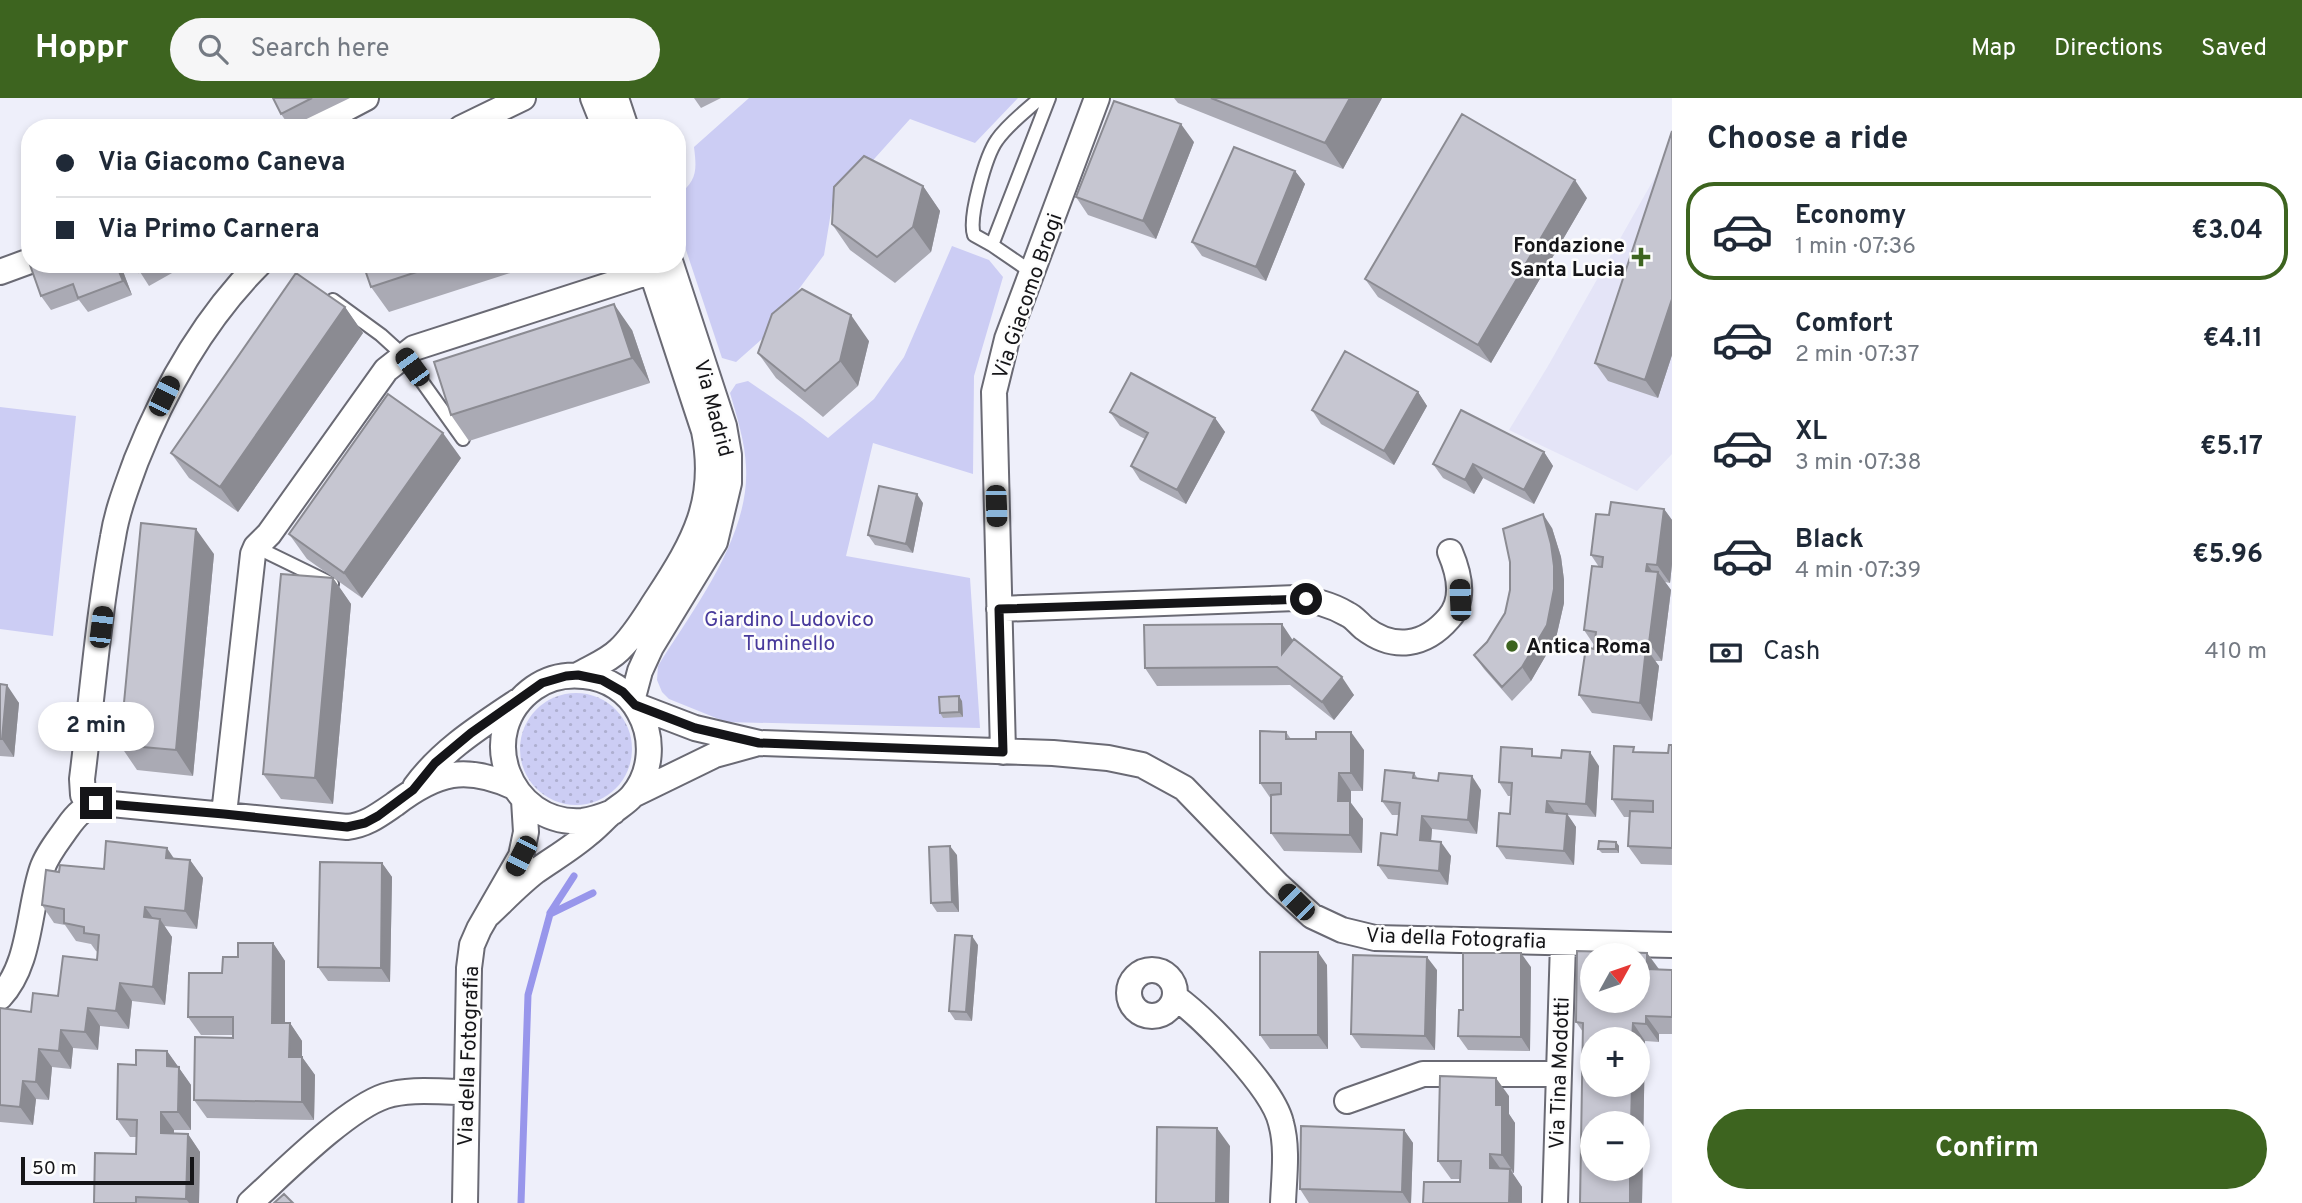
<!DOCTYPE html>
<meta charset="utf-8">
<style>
:root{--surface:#fff;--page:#f6f6f7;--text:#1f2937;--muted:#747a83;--line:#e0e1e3;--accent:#3d641f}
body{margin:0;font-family:Overpass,sans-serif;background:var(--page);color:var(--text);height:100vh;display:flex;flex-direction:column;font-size:26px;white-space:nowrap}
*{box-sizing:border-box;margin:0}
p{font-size:23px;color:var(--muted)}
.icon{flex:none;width:38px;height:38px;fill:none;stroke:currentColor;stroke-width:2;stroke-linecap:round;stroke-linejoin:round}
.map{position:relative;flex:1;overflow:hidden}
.panel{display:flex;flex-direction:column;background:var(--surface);width:630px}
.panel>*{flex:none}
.guide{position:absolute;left:21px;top:21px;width:665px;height:154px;border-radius:28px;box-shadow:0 4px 10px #0003;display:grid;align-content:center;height:154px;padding:0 35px;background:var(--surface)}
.needle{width:46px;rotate:50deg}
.buttons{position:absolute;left:1580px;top:845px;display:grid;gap:14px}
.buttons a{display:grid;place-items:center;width:70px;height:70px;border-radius:50%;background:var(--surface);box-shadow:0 4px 10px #0003;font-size:35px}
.scale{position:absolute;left:21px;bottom:18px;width:173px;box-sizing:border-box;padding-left:7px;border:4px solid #151518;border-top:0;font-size:19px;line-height:24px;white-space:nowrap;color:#151518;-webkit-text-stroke:5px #fdfdfd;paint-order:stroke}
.end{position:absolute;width:32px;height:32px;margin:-16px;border:9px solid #151518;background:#fff;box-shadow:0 0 0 4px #fff}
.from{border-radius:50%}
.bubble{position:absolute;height:49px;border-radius:24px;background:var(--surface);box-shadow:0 4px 10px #0003;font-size:23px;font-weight:700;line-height:49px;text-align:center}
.car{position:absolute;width:21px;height:42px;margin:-21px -10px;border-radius:9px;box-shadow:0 0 5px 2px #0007;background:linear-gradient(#222 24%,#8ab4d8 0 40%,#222 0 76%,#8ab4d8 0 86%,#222 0)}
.guide b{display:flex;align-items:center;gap:24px;height:66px;font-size:26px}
.guide b+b{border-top:2px solid var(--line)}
.guide i{width:18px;height:18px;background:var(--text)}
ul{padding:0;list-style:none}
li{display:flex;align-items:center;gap:21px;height:98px;margin:0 14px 10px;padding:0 21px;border:4px solid transparent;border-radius:28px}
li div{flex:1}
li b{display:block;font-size:26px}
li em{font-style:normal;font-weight:700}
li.current{border-color:var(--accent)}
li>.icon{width:63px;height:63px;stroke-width:1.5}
h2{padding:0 35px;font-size:32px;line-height:84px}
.pay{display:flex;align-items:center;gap:18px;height:77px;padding:0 35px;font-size:26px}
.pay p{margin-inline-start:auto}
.action{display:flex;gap:14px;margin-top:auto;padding:14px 35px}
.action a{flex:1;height:80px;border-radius:42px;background:var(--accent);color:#fff;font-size:28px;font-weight:700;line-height:80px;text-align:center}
header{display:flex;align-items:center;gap:42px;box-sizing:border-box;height:98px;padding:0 35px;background:var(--accent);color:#fff}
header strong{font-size:33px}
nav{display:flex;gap:38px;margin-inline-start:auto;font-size:24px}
.search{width:490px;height:63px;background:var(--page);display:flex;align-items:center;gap:18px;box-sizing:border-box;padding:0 24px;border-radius:38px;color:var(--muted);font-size:26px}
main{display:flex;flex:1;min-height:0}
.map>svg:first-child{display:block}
.built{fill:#e4e4f7}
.grass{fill:url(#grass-dots)}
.garden{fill:#cccdf4}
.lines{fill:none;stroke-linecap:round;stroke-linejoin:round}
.stream{stroke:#9896eb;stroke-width:7}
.lane-casing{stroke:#6a6a74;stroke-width:16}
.street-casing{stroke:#6a6a74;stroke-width:28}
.lane{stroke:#fff;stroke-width:12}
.street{stroke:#fff;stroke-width:24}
.wall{fill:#aaaab4}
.shaded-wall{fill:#8b8b92}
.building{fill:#c6c6d1;stroke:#8b8b92;stroke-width:2;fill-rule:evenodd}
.route{stroke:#151518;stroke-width:9}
.poi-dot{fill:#3d641f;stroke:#fdfdfd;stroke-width:2.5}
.labels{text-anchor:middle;stroke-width:5;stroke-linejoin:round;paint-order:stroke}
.poi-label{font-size:21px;font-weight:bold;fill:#151518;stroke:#fdfdfd;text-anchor:end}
.street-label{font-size:21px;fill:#151518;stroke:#fdfdfd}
.park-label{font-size:21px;fill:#483a9c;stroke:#fdfdfd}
</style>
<header>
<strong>Hoppr</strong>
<div class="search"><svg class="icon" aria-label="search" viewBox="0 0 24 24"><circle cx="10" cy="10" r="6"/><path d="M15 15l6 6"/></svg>Search here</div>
<nav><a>Map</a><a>Directions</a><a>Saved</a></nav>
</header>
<main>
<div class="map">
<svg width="1672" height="1105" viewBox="0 0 1672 1105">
<defs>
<pattern id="grass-dots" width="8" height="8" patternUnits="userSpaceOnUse" patternTransform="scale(1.75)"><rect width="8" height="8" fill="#cccdf4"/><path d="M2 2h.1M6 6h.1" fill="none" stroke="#aeafd0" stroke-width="1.8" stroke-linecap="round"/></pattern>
</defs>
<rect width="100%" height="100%" fill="#eeeffa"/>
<path class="built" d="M1672 49V356L1637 393 1509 332 1548 268Z"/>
<path class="grass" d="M520 651a56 56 0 1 1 112 0a56 56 0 1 1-112 0Z"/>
<path class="garden" d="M749 0H1018L975 45 910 21 832 108 824 157 762 241 736 264 722 260 677 125V98C697 83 697 73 694 49Z
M952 148 989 162 1003 179 974 278 973 376 873 345 846 458 970 480 980 630 726 624 669 601 662 594 657 582 658 568C693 511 750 439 746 369 745 344 737 319 730 295L736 286 748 283 802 320 828 340 874 301 904 259Z
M0 309 76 318 53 538 0 531Z"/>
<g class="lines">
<path class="stream" d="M550 815 574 778
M521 1105 528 897 550 816 593 795"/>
<defs>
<path id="lane" d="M992 147 1049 0
M1033 175 992 147 974 137C968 120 986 57 997 42 1008 26 1026 13 1040 0
M333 202 381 237 403 257 463 341
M256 449 332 486"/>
<path id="street" d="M593 0 605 30
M616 0 626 30
M309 30 366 0
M461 30 523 0
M0 174 30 163
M999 511 1296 500C1315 503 1330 506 1347 516 1354 519 1358 525 1364 530 1394 553 1425 548 1449 520 1466 501 1459 475 1450 454
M578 577C592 569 608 563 619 552 635 537 646 517 658 499 694 444 718 402 704 333L649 166
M632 603 640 573 651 549 715 444 729 385V357L724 328 671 166
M635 607 695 630 759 645 1053 655 1108 660 1142 667 1184 690 1277 786 1312 818 1342 832 1375 840 1672 847
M1003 654 994 294 1007 241 1097 0
M415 689C442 652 481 628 518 603
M633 697 715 657 755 646
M89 707 83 697 82 681C92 601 98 519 113 439 117 413 127 388 136 363 165 290 203 222 259 166
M224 716 253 456 256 449 269 436 386 272 414 250 671 167
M489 816C504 802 519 786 536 773 553 761 572 750 588 736 596 730 603 722 611 715 618 709 626 705 632 698 652 675 654 640 639 614 628 593 607 580 584 578 566 576 548 580 534 590 473 633 509 728 582 723 593 722 603 718 613 714
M1129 895a23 23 0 1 1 46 0a23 23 0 1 1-46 0Z
M0 899C31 866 28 813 42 771 47 756 58 743 67 730 76 717 85 707 101 705L347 729C366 727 379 717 395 706 437 674 465 667 514 689
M1175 899C1204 920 1273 990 1281 1025 1288 1050 1284 1079 1283 1105
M1347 1003 1423 976H1559
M250 1105C282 1076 346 1011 385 998 410 990 439 994 465 994
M465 1105 469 870 472 847 479 831 521 758 526 734 524 702
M1555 1105 1563 845"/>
</defs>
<use href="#lane" class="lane-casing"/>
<use href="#street" class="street-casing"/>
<use href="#lane" class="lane"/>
<use href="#street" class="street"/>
</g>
<path class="wall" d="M273 0H350L290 29 281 16Z
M694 0H721L701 10Z
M1174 0H1382L1343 71 1178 5Z
M1672 33V257L1658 300 1608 283 1595 265Z
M1194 44 1156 141 1088 117 1076 99Z
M1295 73 1305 86 1266 183 1202 158 1192 144Z
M923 88 940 113 931 154 895 185 850 152 832 126Z
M1587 100 1491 265 1378 199 1365 181Z
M135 166H188L149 188Z
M363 166H538L389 214 371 189Z
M121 168 132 197 88 214 79 202 51 212 41 198Z
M345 209 363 235 238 414 189 380 171 355Z
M632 232 650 285 469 343 451 317Z
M869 243 858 288 823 319 776 280 758 255Z
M1418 294 1427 308 1394 367 1321 326 1312 312Z
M1110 314 1215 320 1225 334 1186 406 1140 382 1131 368 1145 341 1120 328Z
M1544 354 1553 368 1534 406 1483 380 1474 396 1443 380 1433 366Z
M461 360 362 500 307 461 289 436Z
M923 405 913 455 875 447 868 437Z
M1664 411 1672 422V466L1670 485 1665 484 1671 492 1662 563H1655L1659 568 1652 623 1592 615 1579 597 1594 547 1584 532 1599 469 1591 457 1609 417Z
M1552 430 1561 459 1564 482V505L1556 540 1531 583 1512 603 1484 571 1474 557 1487 544 1505 515Z
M214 456 193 678 137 672 120 647Z
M333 480 351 506 333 706 281 701 263 676Z
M1293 542 1354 597 1334 622 1290 587 1157 588 1145 570Z
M0 586 19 605 14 659 0 658Z
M962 603 963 619 943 620 940 615Z
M1286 634 1291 641 1364 652 1363 693H1351V705L1363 721 1362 755 1284 753 1271 735V701L1260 685Z
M1672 647V767L1641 766 1628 748 1629 719H1624L1612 701 1637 654 1668 655Z
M1537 658 1599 668 1596 719 1568 717 1576 729 1574 767 1506 761 1497 748 1510 716 1511 698H1508L1499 684Z
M1414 675 1418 681 1481 692 1477 736 1432 731 1431 743 1451 758 1448 787 1388 781 1378 767 1397 737 1399 717H1392L1382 703Z
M1616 744 1619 748V755H1602L1598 751Z
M957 757 959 814H937L931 805Z
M174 761 190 762 203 780 197 831 164 828 172 839 165 907 132 903 129 931 100 928 98 952 73 950 71 971 52 969 49 1002 36 1001 33 1027 0 1024V910L31 914 58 898 97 862 98 854 96 853 91 846 76 843 65 827 54 825 42 807 59 774 104 771Z
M382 765 392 779 390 884 328 883 318 869Z
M273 845 285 863V925H290L302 943V959L315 977 314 1022 207 1020 194 1002 233 940V937H201L188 919 222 875 238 859Z
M978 847 972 923 955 922 949 913Z
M1647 855 1659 871 1672 872V936H1659V944L1645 943 1642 1105H1580L1583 934 1576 924Z
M1327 867 1328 951H1270L1260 937Z
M1531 869 1530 953 1468 952 1458 938 1463 912Z
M1437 872 1435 952 1361 950 1351 936Z
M167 953 191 987V1032H174V1036H188L200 1054 199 1105H94L136 1056 137 1039H130L117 1021 136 967Z
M1509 998V1016L1515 1025 1514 1075H1512L1522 1089V1105H1423L1460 1084V1081H1451L1438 1063Z
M1404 1032 1413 1045 1411 1105H1309L1300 1091Z"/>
<path class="shaded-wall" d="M1350 0H1382L1343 71 1325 45Z
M1181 26 1194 44 1156 141 1143 123Z
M1295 73 1305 86 1266 183 1256 169Z
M1575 82 1587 100 1491 265 1478 247Z
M923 88 940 113 931 154 913 129Z
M116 166H120L121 168 132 197 123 183Z
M1672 201V257L1658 300 1645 282Z
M614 206 632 232 650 285 632 260Z
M345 209 363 235 238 414 220 389Z
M851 217 869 243 858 288 840 263Z
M1418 294 1427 308 1394 367 1384 353Z
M1215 320 1225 334 1186 406 1177 392Z
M443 335 461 360 362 500 344 475Z
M1544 354 1553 368 1534 406 1524 392Z
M1473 366 1483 380 1474 396 1465 382Z
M917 396 923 405 913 455 906 446Z
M1664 411 1672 422V466L1670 485 1657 467Z
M1543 416 1552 430 1561 459 1564 482V505L1556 540 1531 583 1522 569Z
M196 431 214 456 193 678 176 652Z
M1647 466 1658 481V474L1671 492 1662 563 1649 545 1646 473Z
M333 480 351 506 333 706 315 680Z
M1282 526 1294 544 1282 556Z
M1638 544 1646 555V550L1659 568 1652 623 1640 605Z
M1342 579 1354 597 1334 622 1322 604Z
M7 587 19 605 14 659 2 641Z
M959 598 962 603 963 619 959 614Z
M1351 634 1364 652 1363 693 1351 675Z
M1590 654 1599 668 1596 719 1586 706Z
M1339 675 1351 693V705L1363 721 1362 755 1350 737 1338 703Z
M1472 678 1481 692 1477 736 1468 722Z
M1547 703 1556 716 1546 714Z
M1567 716 1576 729 1574 767 1564 753Z
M1422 718 1432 731 1430 756 1420 742Z
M1441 744 1451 758 1448 787 1439 773Z
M1616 744 1619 748V755L1616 751Z
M950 748 957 757 959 814 952 804Z
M167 750 179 768 166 760Z
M190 762 203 780 197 831 185 813Z
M382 765 392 779 390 884 381 870Z
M145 809 158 827 144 819Z
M160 821 172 839 165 907 153 889Z
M972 838 978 847 972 923 966 914Z
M273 845 285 863V943L272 925Z
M1318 854 1327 867 1328 951 1318 937Z
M1521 855 1531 869 1530 953 1521 939Z
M1647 855 1660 873 1647 871Z
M1427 859 1437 872 1435 952 1425 938Z
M120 885 132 903 129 931 116 913Z
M88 910 100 928 98 952 85 934Z
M1646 918 1659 936V944L1646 926Z
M290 925 302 943V977L289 959Z
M1633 925 1645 943 1642 1105H1630V1071H1638V1026H1631L1632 987H1638V942H1632Z
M61 932 73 950 71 971 59 953Z
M39 951 52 969 49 1002 36 984Z
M167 953 191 987V1032L178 1014 167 968Z
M302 959 315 977 314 1022 302 1004Z
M1496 980 1509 998V1016L1515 1025 1514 1075 1502 1057 1496 1007Z
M23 983 36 1001 33 1027 20 1009Z
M161 1014 174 1032 173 1053 161 1035Z
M1217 1030 1230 1048 1229 1105H1216Z
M1404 1032 1413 1045 1411 1105H1409L1402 1094Z
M188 1036 200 1054 199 1105H189L186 1101Z
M1490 1056 1503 1074 1490 1070Z
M1510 1071 1522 1089V1105H1509Z"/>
<path class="building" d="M273 0H312L281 16Z
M1211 0H1350L1325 45Z
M1114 3 1181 26 1143 123 1076 99Z
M1462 16 1575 82 1478 247 1365 181Z
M1672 33V201L1645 282 1595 265Z
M1234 49 1295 73 1256 169 1192 144Z
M864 58 923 88 913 129 877 159 832 126 834 89Z
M33 166H116L123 183 78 200 73 186 41 198 30 167Z
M135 166H154L139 174Z
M363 166H441L371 189Z
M296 175 345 209 220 389 171 355Z
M802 191 851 217 840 263 805 293 758 255 772 216Z
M614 206 632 260 451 317 434 264Z
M1345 253 1418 294 1384 353 1312 312Z
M1131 275 1215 320 1177 392 1131 368 1148 335 1110 314Z
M388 296 443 335 344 475 289 436Z
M1461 312 1544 354 1524 392 1473 366 1465 382 1433 366Z
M879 388 917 396 906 446 868 437Z
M1611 404 1664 411 1657 467 1647 466 1646 473 1658 474 1649 545 1638 544 1637 549 1646 550 1640 605 1579 597 1586 549 1594 551 1596 534 1584 532 1592 468 1602 469 1603 459 1591 457 1596 416 1609 417Z
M1543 416 1551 446 1554 468V491L1547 527 1522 569 1502 589 1474 557 1487 544 1505 515 1510 492V464L1503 431Z
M141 425 196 431 176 652 120 647Z
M281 476 333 480 315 680 263 676Z
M1282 526V556L1294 541 1342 579 1322 604 1277 569 1145 570 1144 527Z
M0 586 7 587 2 641H0Z
M959 598V614L940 615 939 599Z
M1260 633 1286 634V641H1316V634H1351V675H1339L1338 703H1350V737L1271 735V697L1281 696V685H1260Z
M1669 647H1672V750L1628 748 1630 713 1653 714V703L1612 701 1614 648 1634 649 1633 654 1668 655Z
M1501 649 1532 651V658L1561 660 1562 652 1590 654 1586 706 1547 703 1546 714 1567 716 1564 753 1497 748 1499 715 1510 716 1512 685 1499 684Z
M1385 672 1414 675 1413 680 1438 683 1439 675 1472 678 1468 722 1422 718 1420 742 1441 744 1439 773 1378 767 1381 735 1397 737 1400 705 1382 703Z
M106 743 167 750 166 760 190 762 185 813 145 809 144 819 160 821 153 889 120 885 116 913 88 910 85 934 61 932 59 953 39 951 36 984 23 983 20 1009 0 1007V910L31 914 33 895 58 898 63 858 97 862 99 837 84 835V829L64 825V811L42 807 46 772 59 774 60 767 104 771Z
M1599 743 1616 744V751H1598Z
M950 748 952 804 931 805 929 749Z
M320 764 382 765 381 870 318 869Z
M955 837 972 838 966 914 949 913Z
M238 845H273L272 925H290L289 959H302V1004L194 1002 195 939 233 940V919H188L189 875H222L223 859H238Z
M1577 853 1647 855V871L1672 872V919L1646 918V926L1633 925 1632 942H1592V987H1632L1631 1026H1592V1071H1630V1105H1580L1583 925 1576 924ZM1592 858H1638V903H1592Z
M1260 854H1318V937H1260Z
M1463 855H1521V939L1458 938 1459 912H1463Z
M1353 857 1427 859 1425 938 1351 936Z
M136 952 167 953V968L179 969 178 1014H161V1035L188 1036 186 1101 136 1099V1105H94L95 1055 136 1056 137 1022 117 1021 118 966 136 967Z
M1440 978 1496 980V1007H1502V1057L1490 1056V1070L1510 1071 1509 1105H1423L1424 1084H1460L1461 1063H1438Z
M1301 1028 1404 1032 1402 1094 1300 1091Z
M1157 1029 1217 1030 1216 1105H1156Z
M284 1096 293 1105H274Z"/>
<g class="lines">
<path class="route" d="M96 705 224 716 347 729 365 725 378 718 413 692 435 665 471 635 542 585 566 578 578 577 602 582 623 594 635 607 695 630 759 645 1003 654 999 511 1306 501"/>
</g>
<g class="poi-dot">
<path d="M1637.5 148.5h7v7h7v7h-7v7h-7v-7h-7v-7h7z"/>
<circle cx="1512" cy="548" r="7"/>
</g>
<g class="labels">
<g class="poi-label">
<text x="1625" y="154">Fondazione<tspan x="1625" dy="24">Santa Lucia</tspan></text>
<text x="1526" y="555" text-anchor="start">Antica Roma</text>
</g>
<g class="street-label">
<text transform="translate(1027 198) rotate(-71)" y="7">Via Giacomo Brogi</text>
<text transform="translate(714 310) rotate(75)" y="7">Via Madrid</text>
<text transform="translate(1456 840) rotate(2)" y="7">Via della Fotografia</text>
<text transform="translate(468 958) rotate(-88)" y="7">Via della Fotografia</text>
<text transform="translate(1559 975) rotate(-88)" y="7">Via Tina Modotti</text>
</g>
<g class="park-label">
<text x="789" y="528">Giardino Ludovico<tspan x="789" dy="24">Tuminello</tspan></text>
</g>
</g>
</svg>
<div class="buttons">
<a><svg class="needle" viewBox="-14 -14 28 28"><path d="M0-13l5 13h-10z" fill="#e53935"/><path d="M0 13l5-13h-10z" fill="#747a83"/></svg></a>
<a>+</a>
<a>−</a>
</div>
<div class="scale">50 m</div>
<i class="end from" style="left:1306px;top:501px"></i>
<i class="end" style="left:96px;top:705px"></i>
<div class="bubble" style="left:38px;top:604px;width:116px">2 min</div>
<i class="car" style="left:412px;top:269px;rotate:324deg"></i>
<i class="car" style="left:164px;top:298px;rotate:26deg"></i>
<i class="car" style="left:996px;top:408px;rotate:178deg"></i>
<i class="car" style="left:1460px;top:502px;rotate:358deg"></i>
<i class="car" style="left:101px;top:529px;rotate:7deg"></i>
<i class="car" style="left:521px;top:758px;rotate:207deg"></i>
<i class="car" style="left:1296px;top:804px;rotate:315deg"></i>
<div class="guide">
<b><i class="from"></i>Via Giacomo Caneva</b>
<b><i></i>Via Primo Carnera</b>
</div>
</div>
<section class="panel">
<h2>Choose a ride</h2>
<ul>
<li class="current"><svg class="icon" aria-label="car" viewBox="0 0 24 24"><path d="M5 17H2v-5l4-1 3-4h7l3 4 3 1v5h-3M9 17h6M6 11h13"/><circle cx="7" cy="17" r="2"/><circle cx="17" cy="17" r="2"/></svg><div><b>Economy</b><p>1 min · 07:36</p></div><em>€3.04</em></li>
<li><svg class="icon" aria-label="car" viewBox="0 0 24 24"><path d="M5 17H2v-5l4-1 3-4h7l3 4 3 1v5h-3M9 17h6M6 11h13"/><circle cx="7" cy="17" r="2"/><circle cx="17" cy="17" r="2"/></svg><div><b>Comfort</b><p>2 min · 07:37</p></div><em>€4.11</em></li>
<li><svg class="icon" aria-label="car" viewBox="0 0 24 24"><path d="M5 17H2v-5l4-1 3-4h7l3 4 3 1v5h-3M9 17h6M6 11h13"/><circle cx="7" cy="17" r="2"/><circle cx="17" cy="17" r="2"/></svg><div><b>XL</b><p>3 min · 07:38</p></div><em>€5.17</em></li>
<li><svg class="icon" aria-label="car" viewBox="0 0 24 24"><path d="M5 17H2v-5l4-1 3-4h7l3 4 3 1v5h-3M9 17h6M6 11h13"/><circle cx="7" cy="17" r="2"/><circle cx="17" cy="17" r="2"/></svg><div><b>Black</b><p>4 min · 07:39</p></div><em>€5.96</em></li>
</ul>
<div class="pay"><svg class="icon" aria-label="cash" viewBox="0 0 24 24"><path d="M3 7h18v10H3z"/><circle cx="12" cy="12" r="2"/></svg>Cash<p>410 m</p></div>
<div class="action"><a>Confirm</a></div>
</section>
</main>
